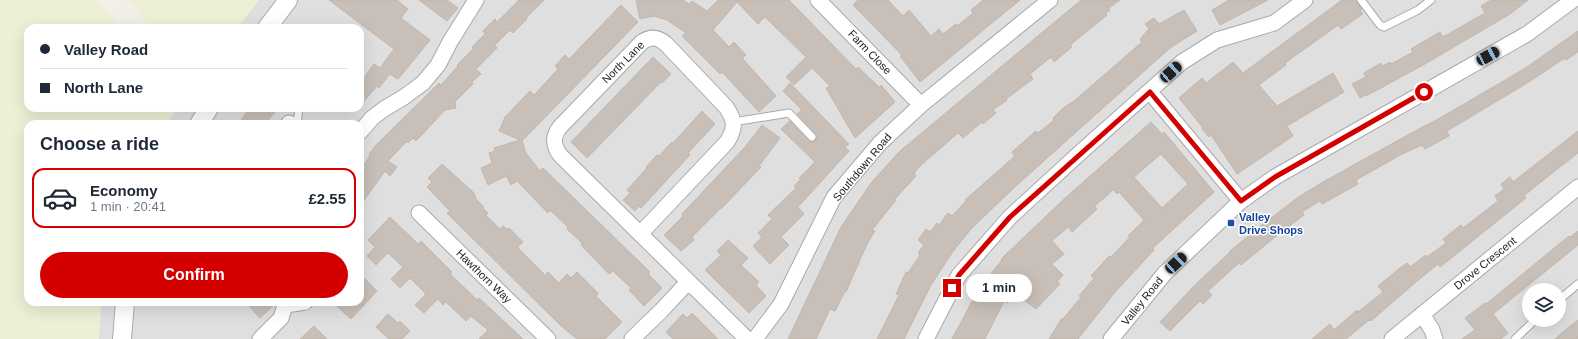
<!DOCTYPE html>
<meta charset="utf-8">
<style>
:root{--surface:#fff;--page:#f6f6f7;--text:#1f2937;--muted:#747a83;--line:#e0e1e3;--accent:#d40000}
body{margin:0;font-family:Helvetica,sans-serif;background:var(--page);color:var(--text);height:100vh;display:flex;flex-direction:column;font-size:15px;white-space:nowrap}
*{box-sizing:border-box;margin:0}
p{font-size:13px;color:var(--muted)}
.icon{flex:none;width:22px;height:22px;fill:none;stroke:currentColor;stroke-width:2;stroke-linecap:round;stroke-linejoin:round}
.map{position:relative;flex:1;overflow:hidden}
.panel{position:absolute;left:24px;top:120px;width:340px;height:186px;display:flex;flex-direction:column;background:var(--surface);border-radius:12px;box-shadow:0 4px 16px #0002}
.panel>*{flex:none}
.top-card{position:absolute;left:24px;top:24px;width:340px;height:88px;border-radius:12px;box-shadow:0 4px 16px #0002;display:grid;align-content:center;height:88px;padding:0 16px;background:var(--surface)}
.tools{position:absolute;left:1522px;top:283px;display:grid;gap:8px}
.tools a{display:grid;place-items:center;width:44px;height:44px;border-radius:50%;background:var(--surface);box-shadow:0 4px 16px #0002;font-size:20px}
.end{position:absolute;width:18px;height:18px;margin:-9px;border:5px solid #d40000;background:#fff;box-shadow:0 0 0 2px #fff}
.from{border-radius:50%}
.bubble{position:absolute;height:28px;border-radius:14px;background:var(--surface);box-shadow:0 4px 16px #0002;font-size:13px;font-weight:700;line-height:28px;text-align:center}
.car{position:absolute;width:12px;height:24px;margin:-12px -6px;border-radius:5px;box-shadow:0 0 3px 1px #0007;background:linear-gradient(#222 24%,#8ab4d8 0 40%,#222 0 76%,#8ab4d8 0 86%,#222 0)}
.top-card b{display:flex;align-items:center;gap:14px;height:38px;font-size:15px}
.top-card b+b{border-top:1px solid var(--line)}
.top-card i{width:10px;height:10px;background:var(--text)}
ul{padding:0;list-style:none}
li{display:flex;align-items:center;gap:12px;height:60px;margin:0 8px 6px;padding:0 8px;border:2px solid transparent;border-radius:12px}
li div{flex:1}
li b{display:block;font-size:15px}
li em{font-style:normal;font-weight:700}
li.current{border-color:var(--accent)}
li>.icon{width:36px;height:36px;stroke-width:1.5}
h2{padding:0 16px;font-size:18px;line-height:48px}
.primary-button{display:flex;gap:8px;margin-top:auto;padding:8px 16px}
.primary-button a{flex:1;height:46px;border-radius:24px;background:var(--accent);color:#fff;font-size:16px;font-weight:700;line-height:46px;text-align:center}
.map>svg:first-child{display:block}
.residential{fill:#e0dfdf;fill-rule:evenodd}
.farmland{fill:#eef0d5}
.building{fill:#c7bfb8;stroke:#c4b6ab;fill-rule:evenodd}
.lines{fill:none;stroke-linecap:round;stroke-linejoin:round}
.service-casing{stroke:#a9a9a9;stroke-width:9}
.minor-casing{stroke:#a9a9a9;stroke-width:17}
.tertiary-casing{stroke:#a9a9a9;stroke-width:20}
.service{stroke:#fff;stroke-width:7}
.minor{stroke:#fff;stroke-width:15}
.tertiary{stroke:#fff;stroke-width:18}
.route{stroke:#d40000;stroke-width:5}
.transit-dot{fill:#1a4fb4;stroke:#fff;stroke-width:1.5}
.labels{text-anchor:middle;stroke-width:3;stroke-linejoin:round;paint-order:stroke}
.street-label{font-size:11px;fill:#222;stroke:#fff}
.transit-label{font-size:11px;font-weight:bold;fill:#164399;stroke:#fff;text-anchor:start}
</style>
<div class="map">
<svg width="1578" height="339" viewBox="0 0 1578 339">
<rect width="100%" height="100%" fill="#f2efe9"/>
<path class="residential" d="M259 0H1578V339H99L101 302H360V124H167L177 108H360V28H237ZM1529 290H1559V320H1529Z"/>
<path class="farmland" d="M0 0H97L121 28H28V108H177L167 124H28V302H101L99 339H0Z
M127 0H259L237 28H152Z"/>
<path class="building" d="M329 0H397L408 9 401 18 430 40 399 78 397 79 390 74 379 88 377 86 360 106V83L374 64 380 68 394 49Z
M419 0H447L458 8 447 21Z
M519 0H544L526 18 527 19 513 33 510 30 495 45 497 48 476 69 481 74 472 82 473 84 455 102 456 108 445 110 416 141 413 138 408 143 407 141 388 161 397 167 390 176 385 171 360 206V170L370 156 369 155 375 146 439 83 441 85 458 66 457 65 474 48 472 47 485 34 483 31 495 19 497 22Z
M636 0H683L689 4 692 1 707 11 718 0H789L856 69 858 67 879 87 881 85 895 102 855 138 826 88 830 86 812 68 794 85 786 77 806 57 765 17 758 24 737 2 713 30 729 47 734 42 746 55 742 58 776 96 759 112 722 72 720 74 682 36 686 33 667 20 654 16 640 19Z
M858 0H888L903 16 909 10 931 36 939 29 943 34 956 24 957 26 973 13 971 10 983 0H1020L920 82 900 56 902 55 853 5Z
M1081 0H1120L1109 8 1110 10 1106 13 1107 15 1070 45 1072 47 1054 62 1051 57 1030 74 1033 79 1006 99 1007 100 993 110 996 113 983 124 982 122 963 138 958 133 921 165 914 173 916 176 895 199 896 200 872 230 875 231 867 244 846 292 845 291 835 311 830 309 816 339H788L841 227 871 183 900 151Z
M1229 0H1268L1220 25 1212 10Z
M1342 0H1356L1362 9 1360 10 1363 14 1341 29 1338 25 1285 63 1286 65 1259 85 1277 106 1333 73 1344 92 1287 126 1293 136 1237 174 1211 135 1209 137 1202 129 1203 128 1179 98 1202 78 1206 83 1233 62 1243 73Z
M1491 0H1528L1510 14 1425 64 1366 96 1365 95 1360 98 1352 84 1366 77 1364 73 1381 63 1383 66 1390 62 1391 64 1413 52 1411 49 1440 32 1443 37 1485 13 1481 6Z
M621 5 638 22 522 141 526 153 540 171 543 168 650 272 648 274 662 288 644 306 629 290 631 288 613 271 609 274 581 245 583 244 567 229 568 227 550 210 548 213 517 181 511 185 506 176 488 185 481 168 492 163 489 153 495 151 494 148 520 140 499 131 505 117 530 91 534 95 536 93 558 69 555 66 565 55 569 59Z
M1184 10 1197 31 1170 48 1017 185 972 228 954 250 931 285 904 339H877L899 295 896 294 906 272 908 273 920 255 918 253 924 245 918 240 926 229 930 232 937 223 939 225 948 213 952 216 966 201 965 200 1015 156 1012 152 1036 131 1038 133 1054 120 1053 118 1062 109 1072 102H1073L1142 42 1140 39 1149 29 1145 24 1154 18 1159 24Z
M1578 31V52L1566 60 1565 58 1524 85 1447 131 1449 136 1425 149 1422 145 1402 154 1356 180 1358 184 1322 204 1320 201 1302 212 1304 215 1275 237 1241 265 1239 263 1208 291 1212 295 1203 304 1200 301 1170 331 1160 322 1197 283 1230 252V251L1258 228 1297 198 1323 182 1415 131 1440 118 1524 69Z
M653 57 671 74 662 83 661 82 587 158 571 142Z
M790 83 849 144 845 147 849 151 798 207 804 214 781 237 789 245 770 264 753 246 762 237 758 233 772 219 768 215 796 188 794 186 801 179 799 178 815 162 781 129 790 121 809 141 814 142 817 138 816 134 797 114 802 110 783 91Z
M250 108H278L265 124H238Z
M702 111 715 124 688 153 690 155 641 208 639 206 635 211 623 200 630 193 627 190 647 168 646 167 657 155 659 156 672 142 673 143Z
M1151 122 1162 134 1164 132 1214 192 1153 248 1154 250 1116 291 1078 339H1049L1062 318 1063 319 1081 297 1079 296 1094 278 1091 276 1109 256 1111 257 1130 237 1128 236 1144 220 1119 192 1117 194 1113 190 1095 206 1097 209 1072 232 1068 227 1052 241 1064 254 1052 264 1063 275 1057 282 1060 284 1036 309 1015 293 1007 303 1004 301 985 339H952L978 290 1002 260 1001 259 1063 200ZM1161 154 1188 184 1162 208 1134 177Z
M762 125 780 138 759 166 761 167 722 208H721L692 237 694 240 681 251 664 235 683 216 682 214 745 147Z
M1578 131V153L1537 185 1524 196 1526 198 1460 251 1440 267 1438 264 1417 281 1371 321 1369 320 1346 339H1312L1330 324 1334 330 1357 310 1358 312 1383 292 1378 286 1400 268 1407 263 1410 267 1426 255 1427 257 1446 243 1443 239 1461 225 1463 228 1498 201 1495 196 1504 189 1501 184 1510 177 1513 182Z
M442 164 473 192 476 197 475 198 484 207 483 208 488 213 486 215 500 229 503 226 507 229 509 228 523 242 518 247 519 249 545 275 548 272 559 283 567 274 571 278 577 272 598 293 596 296 622 322 605 339H577L560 325 447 213 450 211 427 187 432 182 428 178Z
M390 217 418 244 421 241 452 272 450 274 469 292 477 300 479 298 523 339H479L488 330 471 316 466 321 446 302 443 305 438 299 424 313 415 305 426 294 410 278 400 288 391 279 403 267 388 253 376 265 367 256 375 247 368 240Z
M1578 231V245L1493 314 1508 333 1501 339H1462L1475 330 1465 318 1485 303 1486 304 1569 236 1570 237Z
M728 240 748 258 741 265 759 282 756 285 766 296 749 313 705 270 721 255 717 251Z
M360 274 377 291 351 319 332 302H360Z
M245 302H277L260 318Z
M692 313 718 339H673L666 332 683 314 687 318Z
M388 314 398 323 400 321 410 331 402 339H389L376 327Z
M1578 320V339H1555L1570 326Z
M314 326 327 339H300Z"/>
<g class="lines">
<defs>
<path id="service" d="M1361 0 1380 25 1384 27 1418 10 1431 0
M733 122 789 113 812 137
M297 124 299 108
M1559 300 1578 284
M1515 339 1535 320"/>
<path id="minor" d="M818 0 921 105
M1150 92 1241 201
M289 123 292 124
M360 132 372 118 384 109 404 97 423 83 438 65 450 42 476 0
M419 213 548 339
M640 234 727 142C736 128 735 120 726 107L666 44C658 37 651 36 642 42L560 127C552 137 553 145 560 155L747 339
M286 305 305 302
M1422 314 1432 330 1435 339
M260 339 281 318 286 302
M632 339 661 311 688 282
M755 339 781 304 834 197 880 143 921 105 1050 0
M926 339 959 275 1010 217 1082 151 1182 62 1217 40 1274 23 1305 0
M1111 339 1165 273 1241 201 1275 177 1527 34 1573 0
M1392 339 1578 187"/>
<path id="tertiary" d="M267 28 288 0
M199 124 209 108
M122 339 125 302"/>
</defs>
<use href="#service" class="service-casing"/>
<use href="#minor" class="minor-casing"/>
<use href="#tertiary" class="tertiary-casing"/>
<use href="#service" class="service"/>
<use href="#minor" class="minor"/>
<use href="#tertiary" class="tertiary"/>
</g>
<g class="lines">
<path class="route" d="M952 288 959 275 1010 217 1150 92 1241 201 1275 177 1424 92"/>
</g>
<rect class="transit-dot" x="1227" y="219" width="8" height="8" rx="2"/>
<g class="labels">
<g class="street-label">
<text transform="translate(870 52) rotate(46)" y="4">Farm Close</text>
<text transform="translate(623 62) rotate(-45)" y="4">North Lane</text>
<text transform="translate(862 167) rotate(-50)" y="4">Southdown Road</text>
<text transform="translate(1485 263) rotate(-39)" y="4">Drove Crescent</text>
<text transform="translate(484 276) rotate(44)" y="4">Hawthorn Way</text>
<text transform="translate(1142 301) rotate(-51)" y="4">Valley Road</text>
</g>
<g class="transit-label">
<text x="1239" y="221">Valley<tspan x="1239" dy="13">Drive Shops</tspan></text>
</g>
</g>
</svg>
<div class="tools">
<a><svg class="icon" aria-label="layers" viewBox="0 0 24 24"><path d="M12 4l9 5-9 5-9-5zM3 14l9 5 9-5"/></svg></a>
</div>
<i class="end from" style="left:1424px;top:92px"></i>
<i class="end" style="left:952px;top:288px"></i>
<div class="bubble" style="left:966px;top:274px;width:66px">1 min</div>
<i class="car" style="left:1488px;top:56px;rotate:61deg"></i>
<i class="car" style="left:1171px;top:72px;rotate:48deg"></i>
<i class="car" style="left:1176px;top:263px;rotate:47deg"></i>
<div class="top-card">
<b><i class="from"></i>Valley Road</b>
<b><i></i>North Lane</b>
</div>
<section class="panel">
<h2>Choose a ride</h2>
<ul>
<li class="current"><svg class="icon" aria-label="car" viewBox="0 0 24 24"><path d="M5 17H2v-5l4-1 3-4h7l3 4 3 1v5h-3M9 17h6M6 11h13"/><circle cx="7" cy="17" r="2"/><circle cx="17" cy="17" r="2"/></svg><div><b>Economy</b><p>1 min · 20:41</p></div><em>£2.55</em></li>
</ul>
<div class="primary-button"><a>Confirm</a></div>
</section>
</div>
